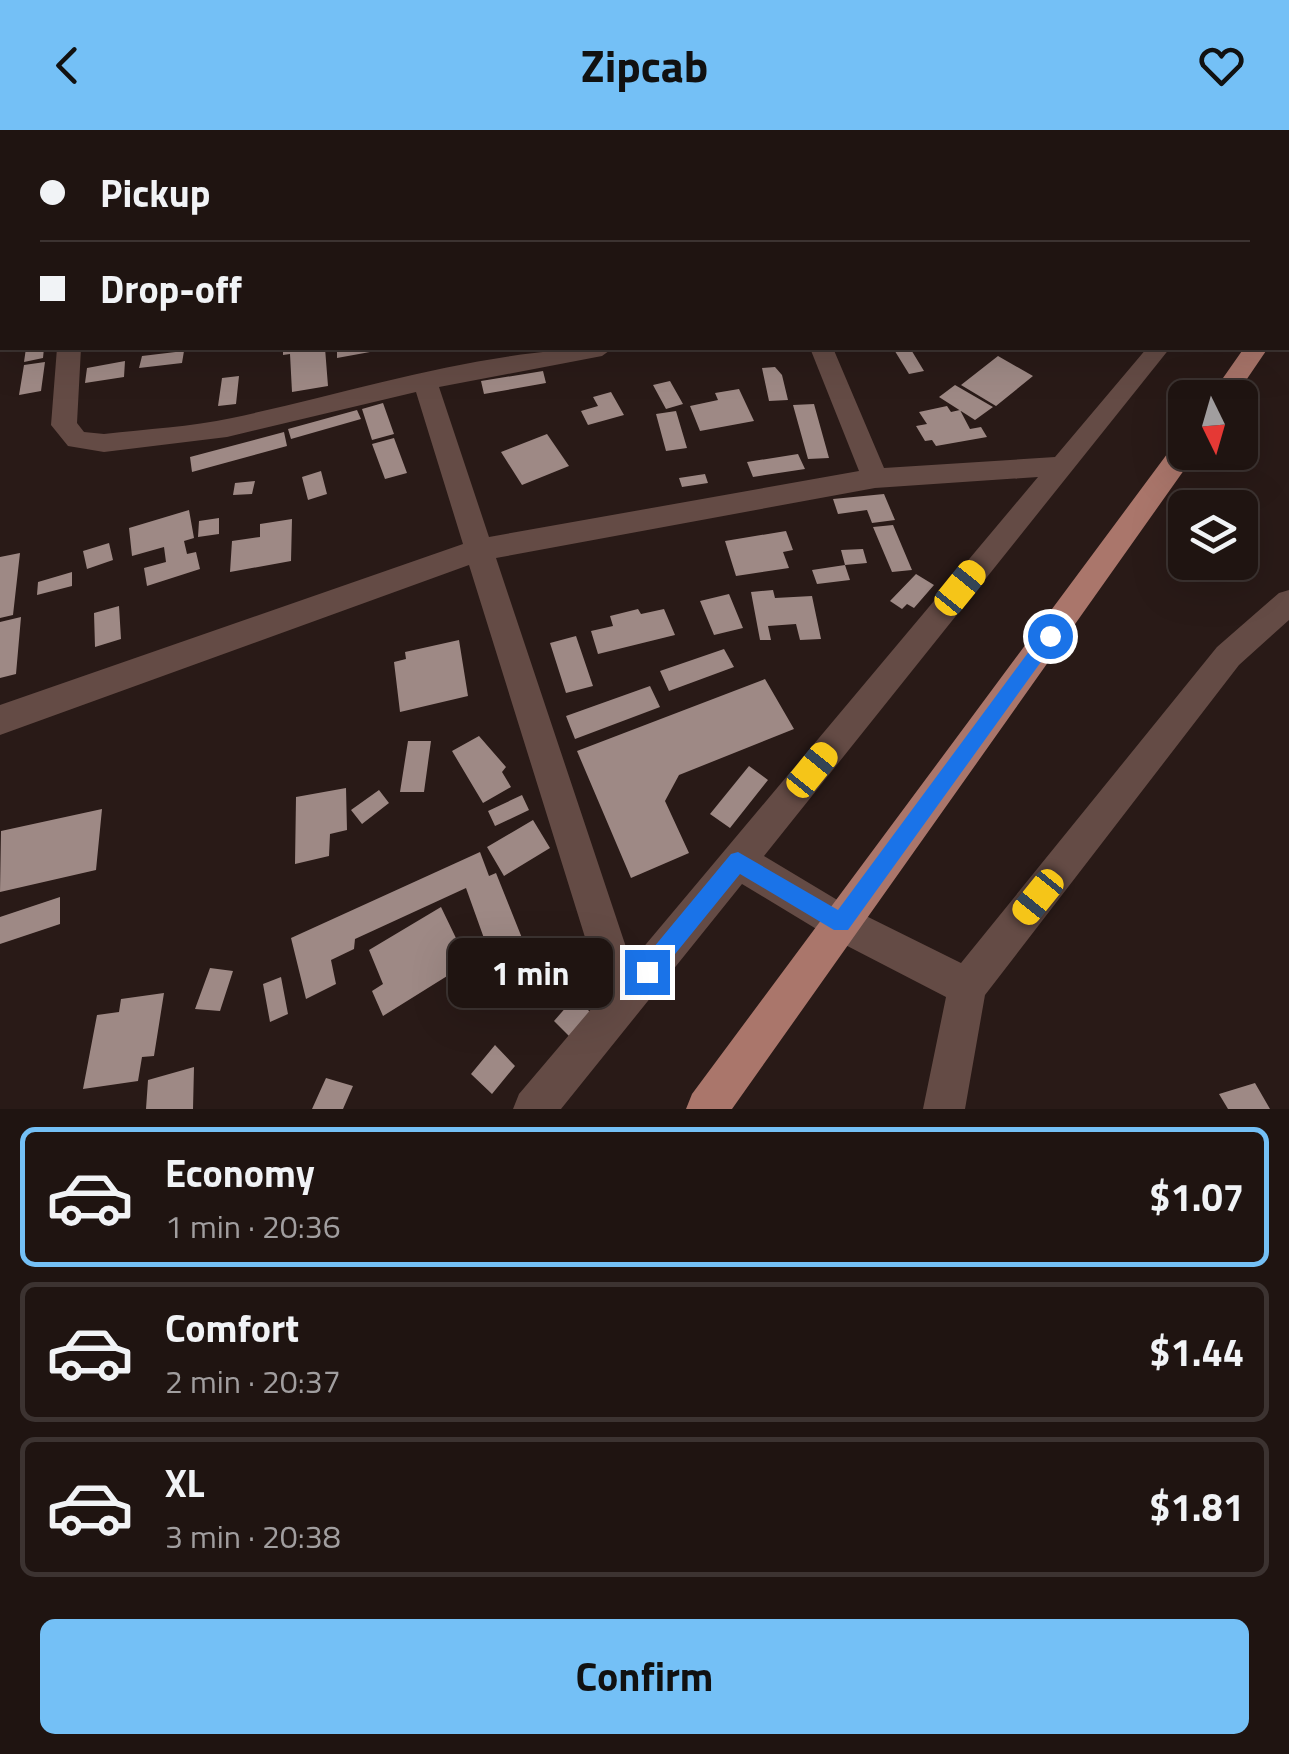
<!DOCTYPE html>
<meta charset="utf-8">
<style>
:root{--surface:#1f1411;--page:#271d1a;--text:#f1f3f6;--muted:#a19e9f;--line:#3c3331;--accent:#74c0f6}
body{margin:0;font-family:"Titillium Web",sans-serif;background:var(--page);color:var(--text);height:100vh;display:flex;flex-direction:column;font-size:38px;white-space:nowrap}
*{box-sizing:border-box;margin:0}
p{font-size:32px;color:var(--muted)}
.icon{flex:none;width:55px;height:55px;fill:none;stroke:currentColor;stroke-width:2;stroke-linecap:round;stroke-linejoin:round}
.map{position:relative;height:979px;overflow:hidden}
.panel{display:flex;flex-direction:column;background:var(--surface);flex:1}
.panel>*{flex:none}
.banner{position:absolute;left:0px;top:0px;width:1290px;height:220px;box-shadow:0 10px 40px #0002,0 0 0 2px var(--line);display:grid;align-content:center;height:220px;padding:0 40px;background:var(--surface)}
.needle{width:65px;rotate:175deg}
.fabs{position:absolute;left:1168px;top:250px;display:grid;gap:20px}
.fabs a{display:grid;place-items:center;width:90px;height:90px;border-radius:15px;background:var(--surface);box-shadow:0 10px 40px #0002,0 0 0 2px var(--line);font-size:50px}
.end{position:absolute;width:45px;height:45px;margin:-22px;border:12px solid #1a73e8;background:#fff;box-shadow:0 0 0 5px #fff}
.from{border-radius:50%}
.bubble{position:absolute;height:70px;border-radius:15px;background:var(--surface);box-shadow:0 10px 40px #0002,0 0 0 2px var(--line);font-size:32px;font-weight:700;line-height:70px;text-align:center}
.car{position:absolute;width:30px;height:60px;margin:-30px -15px;border-radius:12px;box-shadow:0 0 8px 2px #0007;background:linear-gradient(#f5c518 24%,#345 0 40%,#f5c518 0 76%,#345 0 86%,#f5c518 0)}
.banner b{display:flex;align-items:center;gap:35px;height:95px;font-size:38px}
.banner b+b{border-top:2px solid var(--line)}
.banner i{width:25px;height:25px;background:var(--text)}
ul{padding:18px 0 0;list-style:none}
li{display:flex;align-items:center;gap:30px;height:140px;margin:0 20px 15px;padding:0 20px;border:5px solid var(--line);border-radius:15px}
li div{flex:1}
li b{display:block;font-size:38px}
li em{font-style:normal;font-weight:700}
li.selected{border-color:var(--accent)}
li>.icon{width:90px;height:90px;stroke-width:1.5}
.action{display:flex;gap:20px;margin-top:auto;padding:20px 40px}
.action a{flex:1;height:115px;border-radius:15px;background:var(--accent);color:#111;font-size:40px;font-weight:700;line-height:115px;text-align:center}
header{display:flex;justify-content:space-between;align-items:center;height:130px;padding:0 40px;background:var(--accent);color:#111;font-size:45px;font-weight:700}
.map>svg:first-child{display:block}
.building{fill:#9e8985}
.lines{fill:none;stroke-linecap:round;stroke-linejoin:round}
.path{stroke:#706260;stroke-width:4;stroke-dasharray:1 5;stroke-linecap:butt}
.minor{fill:#644b45;fill-rule:evenodd}
.major{fill:#aa766b;fill-rule:evenodd}
.route{fill:#1a73e8}
</style>
<header><svg class="icon" aria-label="back" viewBox="0 0 24 24"><path d="M15 5l-7 7 7 7"/></svg>Zipcab<svg class="icon" aria-label="heart" viewBox="0 0 24 24"><path d="M12 20l-8-8c-3-5 5-10 8-4 3-6 11-1 8 4z"/></svg></header>
<div class="map">
<svg width="1289" height="979" viewBox="0 0 1289 979">
<rect width="100%" height="100%" fill="#291a17"/>
<path class="building" d="M26 218H44L43 228 24 232Z
M283 218H325L328 256 292 262 290 224 283 225Z
M337 218H369L370 222 337 228Z
M893 218H910L924 241 909 244Z
M184 221 182 233 139 238 142 226Z
M998 226 1033 246 996 276 961 255Z
M125 231 124 247 85 253 87 238Z
M45 232 41 261 19 265 24 235Z
M775 237 782 245 788 270 769 271 762 238Z
M543 241 546 253 484 264 481 251Z
M239 246 236 274 218 276 222 248Z
M670 251 683 274 666 279 653 255Z
M955 255 993 277 975 290 939 267Z
M739 259 754 291 700 301 690 276 718 270 715 263Z
M611 262 624 285 588 295 581 281 598 276 593 267Z
M383 273 394 304 372 310 362 279Z
M814 274 829 328 808 329 793 275Z
M947 276 951 282 960 280 970 299 981 297 987 307 936 316 932 310 925 311 916 296 927 294 919 282Z
M357 280 361 289 291 309 288 299Z
M676 281 687 318 666 321 656 284Z
M284 302 287 316 192 342 190 327Z
M547 304 569 336 522 355 501 322Z
M394 308 407 343 385 349 372 314Z
M798 324 805 339 753 347 747 332Z
M321 341 327 364 308 370 302 347Z
M705 344 708 353 682 357 679 348Z
M255 351 252 364 233 365 235 353Z
M884 364 895 390 872 393 867 380 838 384 833 369Z
M189 380 194 408 184 411 187 424 196 422 200 439 147 456 144 438 166 432 164 417 132 426 129 398Z
M219 388V404L198 407 199 391Z
M292 389 291 431 230 442 232 411 260 407V394Z
M893 395 912 440 892 442 873 397Z
M786 401 793 420 783 422 789 438 736 446 725 411Z
M109 413 113 430 87 439 83 421Z
M863 419 867 433 845 435 841 420Z
M20 423 13 485 0 488V427Z
M845 435 850 450 817 454 812 440Z
M72 442V456L37 465 38 452Z
M916 444 934 455 914 478 907 474 902 479 890 471Z
M773 460 775 468 812 466 821 509 800 510 796 494 768 496 771 510H760L751 462Z
M729 464 743 498 714 505 700 471Z
M119 476 121 509 95 517 94 483Z
M638 479 641 484 664 479 675 505 598 524 591 501 613 496 610 486Z
M21 487 16 544 0 548V492Z
M576 506 593 556 566 563 550 513Z
M459 510 468 566 400 582 394 532 406 529 405 522Z
M724 519 734 537 669 561 660 541Z
M765 549 794 599 679 645 665 671 689 723 631 748 577 621Z
M650 556 660 577 575 609 566 586Z
M479 606 506 637 502 642 511 657 483 673 452 621Z
M408 611H431L424 662H400Z
M749 636 768 650 730 698 710 684Z
M346 658 347 700 330 704 329 726 295 734 296 667Z
M379 660 389 673 362 694 351 680Z
M522 665 529 680 495 696 488 681Z
M102 679 96 740 0 762 1 701Z
M533 690 550 718 504 746 487 717Z
M480 722 489 746 496 743 528 823 495 839 466 758 355 809 354 819 331 830 336 854 306 869 291 808Z
M60 767V794L0 814V787Z
M441 777 468 833 383 886 372 861 383 854 369 820Z
M210 838 233 841 220 881 195 879Z
M281 847 288 884 270 892 263 854Z
M164 863 154 926 142 927 138 951 83 959 97 885 119 882 121 869Z
M575 867 591 883 570 907 554 891Z
M495 915 515 936 492 964 471 944Z
M194 937 193 979H146L148 950Z
M326 948 353 956 343 979H312Z
M1255 953 1270 979H1228L1219 964Z"/>
<g class="lines">
<path class="path" d="M479 0 485 2"/>
<path class="minor" d="M878 0H900L901 2H880Z
M1088 0H1109L1110 2H1090Z
M0 47H2V59H0Z
M1289 50V64H1288V51Z
M2 150V164L0 165V151Z
M57 218H81L77 293 84 302 104 304C146 299 191 297 232 288 357 261 485 218 613 218L602 226 439 257 489 407 859 341 810 218H833L884 338 1055 327 1147 218H1170L764 726 854 780 961 833 1217 517 1279 463 1289 460V490L1239 535 985 865 965 979H923L946 867 828 806 742 754 561 979H513L519 964 603 865 469 435 0 605V575L463 414 416 262 227 307 104 322 68 316 51 295ZM1038 347 631 832 496 428 875 358Z"/>
<path class="major" d="M1244 218H1268L1234 268H1209Z
M1185 310V322H1196L1194 326 732 979H686L692 964 1176 312Z"/>
</g>
<path class="route" d="M1050 499 1058 506 1056 511 848 800H834L740 744 654 850 647 853 639 850 636 842 639 835 731 724 738 722 838 780 1044 501Z"/>
</svg>
<div class="fabs">
<a><svg class="needle" viewBox="-14 -14 28 28"><path d="M0-13l5 13h-10z" fill="#e53935"/><path d="M0 13l5-13h-10z" fill="#a19e9f"/></svg></a>
<a><svg class="icon" aria-label="layers" viewBox="0 0 24 24"><path d="M12 4l9 5-9 5-9-5zM3 14l9 5 9-5"/></svg></a>
</div>
<i class="end from" style="left:1050px;top:506px"></i>
<i class="end" style="left:647px;top:842px"></i>
<div class="bubble" style="left:448px;top:808px;width:165px">1 min</div>
<i class="car" style="left:960px;top:458px;rotate:39deg"></i>
<i class="car" style="left:812px;top:640px;rotate:39deg"></i>
<i class="car" style="left:1038px;top:767px;rotate:219deg"></i>
<div class="banner">
<b><i class="from"></i>Pickup</b>
<b><i></i>Drop-off</b>
</div>
</div>
<section class="panel">
<ul>
<li class="selected"><svg class="icon" aria-label="car" viewBox="0 0 24 24"><path d="M5 17H2v-5l4-1 3-4h7l3 4 3 1v5h-3M9 17h6M6 11h13"/><circle cx="7" cy="17" r="2"/><circle cx="17" cy="17" r="2"/></svg><div><b>Economy</b><p>1 min · 20:36</p></div><em>$1.07</em></li>
<li><svg class="icon" aria-label="car" viewBox="0 0 24 24"><path d="M5 17H2v-5l4-1 3-4h7l3 4 3 1v5h-3M9 17h6M6 11h13"/><circle cx="7" cy="17" r="2"/><circle cx="17" cy="17" r="2"/></svg><div><b>Comfort</b><p>2 min · 20:37</p></div><em>$1.44</em></li>
<li><svg class="icon" aria-label="car" viewBox="0 0 24 24"><path d="M5 17H2v-5l4-1 3-4h7l3 4 3 1v5h-3M9 17h6M6 11h13"/><circle cx="7" cy="17" r="2"/><circle cx="17" cy="17" r="2"/></svg><div><b>XL</b><p>3 min · 20:38</p></div><em>$1.81</em></li>
</ul>
<div class="action"><a>Confirm</a></div>
</section>
